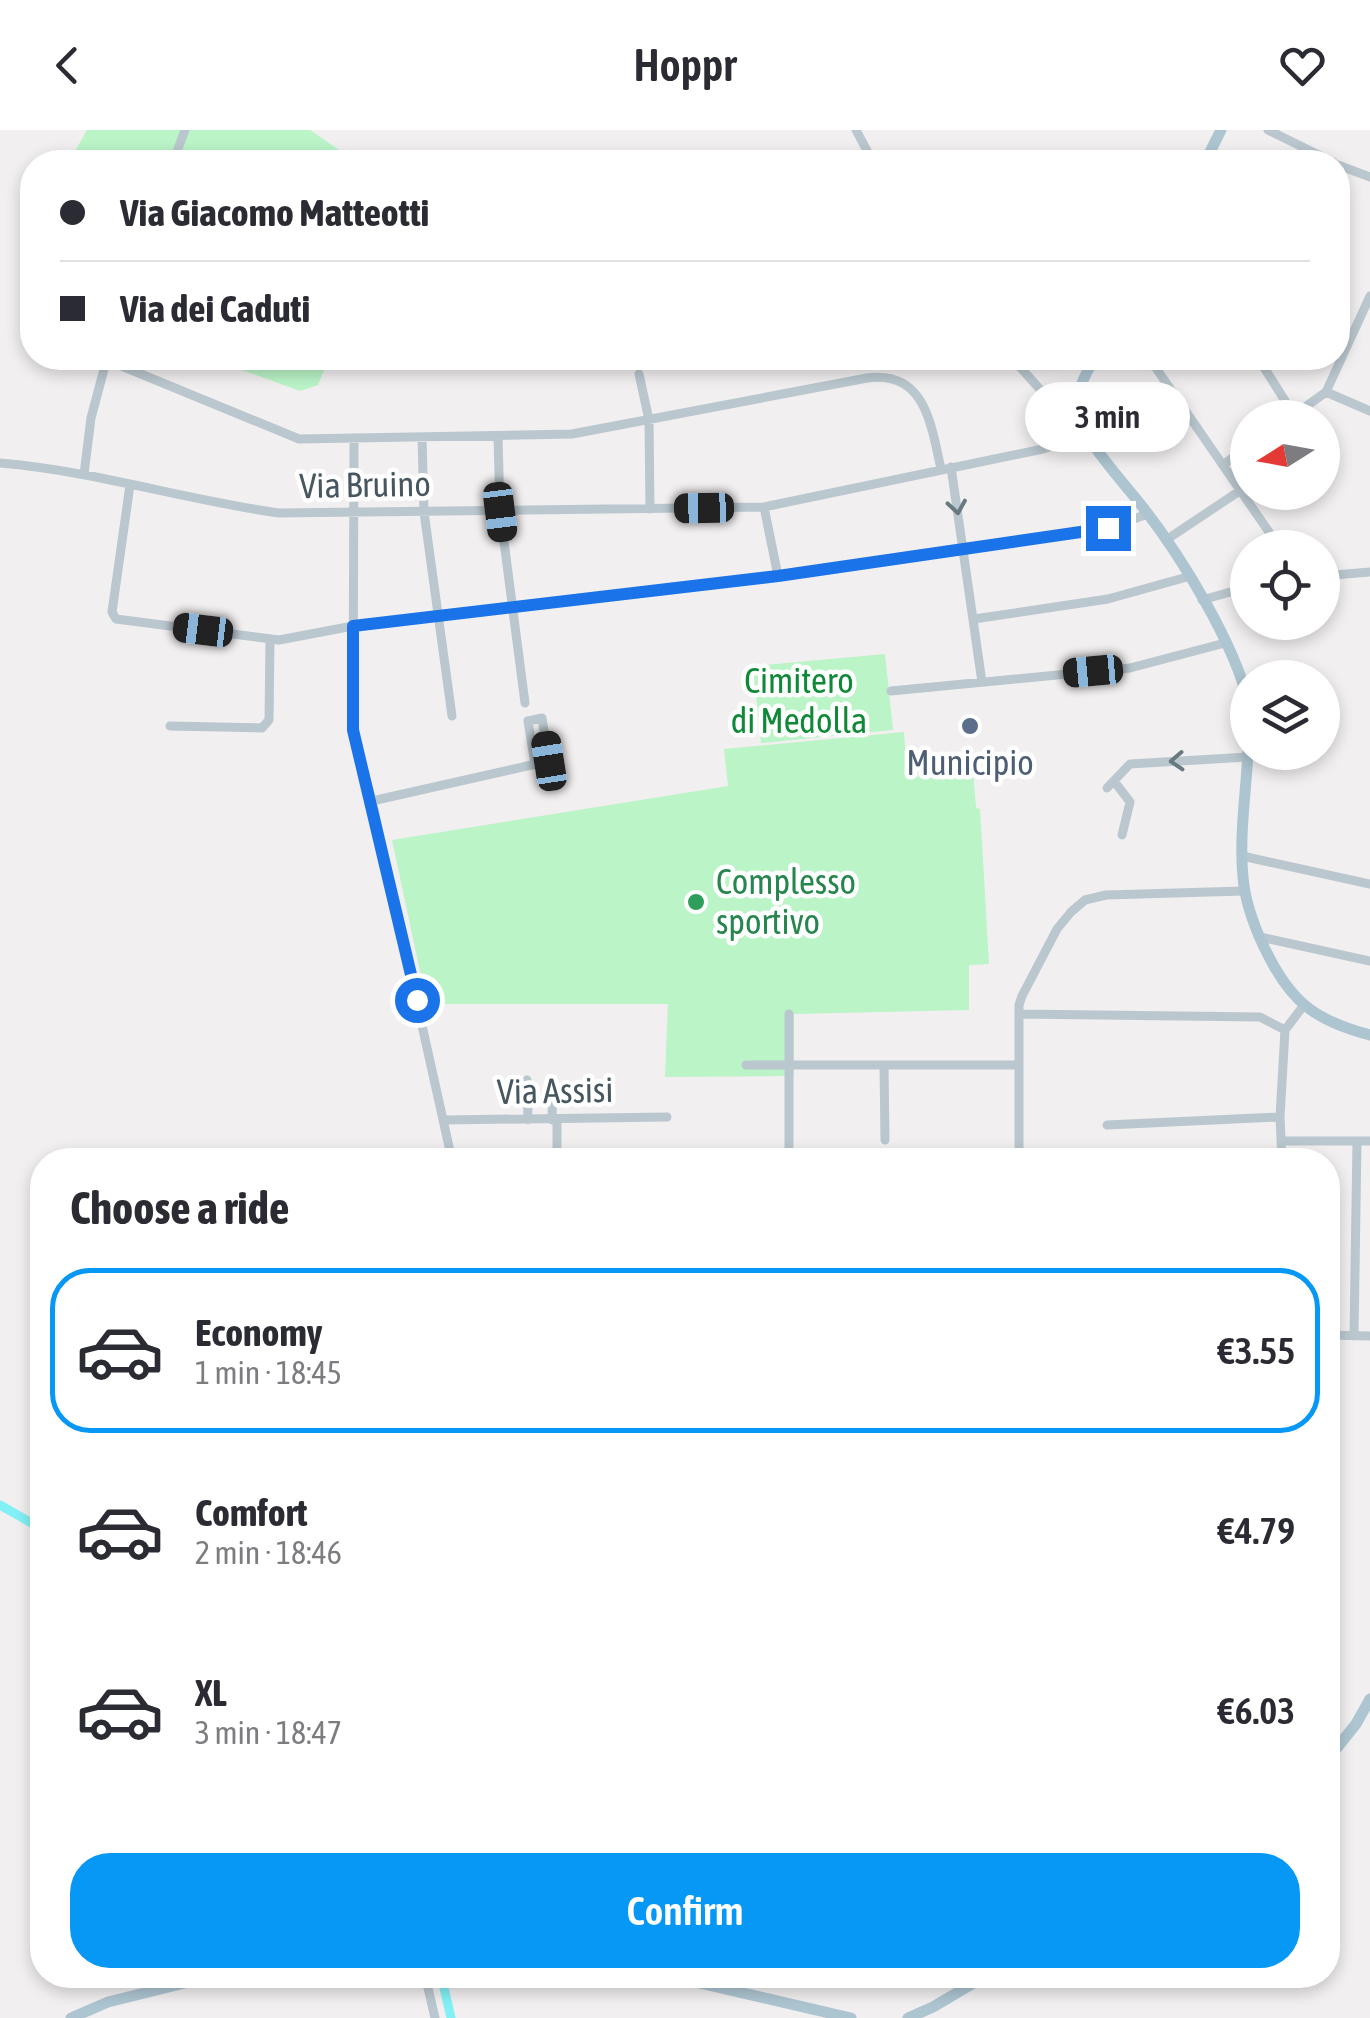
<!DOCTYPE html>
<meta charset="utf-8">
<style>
:root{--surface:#fff;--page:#f2f2f3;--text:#2b2b33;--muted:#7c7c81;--line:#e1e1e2;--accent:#0797f4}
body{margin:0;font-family:"Asap Condensed",sans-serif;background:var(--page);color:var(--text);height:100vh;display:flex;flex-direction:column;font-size:38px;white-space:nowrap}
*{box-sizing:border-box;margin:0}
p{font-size:32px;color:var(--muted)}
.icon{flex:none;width:55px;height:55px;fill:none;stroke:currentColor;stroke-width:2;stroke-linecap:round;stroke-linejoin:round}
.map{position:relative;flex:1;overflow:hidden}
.panel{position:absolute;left:30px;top:1018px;width:1310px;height:840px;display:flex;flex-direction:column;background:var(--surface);border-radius:40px;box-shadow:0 5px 15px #0003}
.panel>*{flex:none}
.guide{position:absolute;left:20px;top:20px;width:1330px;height:220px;border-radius:40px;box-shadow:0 5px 15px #0003;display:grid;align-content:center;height:220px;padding:0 40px;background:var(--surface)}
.needle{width:65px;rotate:259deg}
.controls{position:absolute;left:1230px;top:270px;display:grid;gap:20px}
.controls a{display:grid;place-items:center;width:110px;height:110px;border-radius:50%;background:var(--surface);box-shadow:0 5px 15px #0003;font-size:50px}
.end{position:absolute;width:45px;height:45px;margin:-22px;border:12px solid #1a73e8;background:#fff;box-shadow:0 0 0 5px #fff}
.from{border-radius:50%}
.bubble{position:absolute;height:70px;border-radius:35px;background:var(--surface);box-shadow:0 5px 15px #0003;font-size:32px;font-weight:600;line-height:70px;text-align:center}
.car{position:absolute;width:30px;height:60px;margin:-30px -15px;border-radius:12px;box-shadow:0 0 8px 2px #0007;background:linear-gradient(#222 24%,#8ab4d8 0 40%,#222 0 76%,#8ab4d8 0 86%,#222 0)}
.guide b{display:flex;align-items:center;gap:35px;height:95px;font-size:38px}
.guide b+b{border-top:2px solid var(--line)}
.guide i{width:25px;height:25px;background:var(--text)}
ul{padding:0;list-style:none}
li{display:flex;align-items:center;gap:30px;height:165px;margin:0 20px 15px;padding:0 20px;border:5px solid transparent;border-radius:40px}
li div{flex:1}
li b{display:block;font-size:38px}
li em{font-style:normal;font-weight:600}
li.on{border-color:var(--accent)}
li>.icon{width:90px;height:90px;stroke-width:1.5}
h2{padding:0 40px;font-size:45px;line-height:120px}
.button{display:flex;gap:20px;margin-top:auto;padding:20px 40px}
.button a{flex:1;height:115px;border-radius:40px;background:var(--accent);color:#fff;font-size:40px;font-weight:600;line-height:115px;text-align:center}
header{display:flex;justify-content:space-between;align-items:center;height:130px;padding:0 40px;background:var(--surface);font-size:45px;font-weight:600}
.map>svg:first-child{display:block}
.green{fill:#baf4c7}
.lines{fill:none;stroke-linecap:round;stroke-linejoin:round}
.canal{stroke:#83f0f5;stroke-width:9}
.minor{stroke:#bac7ce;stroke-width:9}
.major{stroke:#adc5d1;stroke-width:11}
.oneway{stroke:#697980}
.route{stroke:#1a73e8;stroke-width:12}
.service-dot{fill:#5c6f8a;stroke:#fff;stroke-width:4}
.leisure-dot{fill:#2e9e5b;stroke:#fff;stroke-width:4}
.labels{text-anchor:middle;stroke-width:9;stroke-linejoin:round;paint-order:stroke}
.street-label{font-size:35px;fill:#46575f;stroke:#fff}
.park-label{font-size:35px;fill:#0e8937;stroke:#fff}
.service-label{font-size:35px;fill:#4e5e75;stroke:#fff}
.leisure-label{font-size:35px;fill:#27864d;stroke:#fff;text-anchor:start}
</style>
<header><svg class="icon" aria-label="back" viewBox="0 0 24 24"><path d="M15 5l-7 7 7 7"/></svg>Hoppr<svg class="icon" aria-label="heart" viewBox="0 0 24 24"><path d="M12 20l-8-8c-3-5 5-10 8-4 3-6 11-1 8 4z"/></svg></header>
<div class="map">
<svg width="1370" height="1888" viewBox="0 0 1370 1888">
<rect width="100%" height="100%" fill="#f2eff0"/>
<path class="green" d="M87 0H310L357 32H69Z
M209 228H329L318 255 300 261Z
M885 524 893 600 761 613 753 536Z
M904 602 907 648 973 640 976 678 980 679 989 834 969 835V880L794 884V946L665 947 668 874H427L392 710 728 656 724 619Z"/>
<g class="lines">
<path class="canal" d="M0 1375 42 1399
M441 1845 451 1888"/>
<path class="minor" d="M856 0 873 32
M1268 0 1333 32
M173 32 185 0
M1338 35 1370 47
M1012 228 1054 275 1078 285
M1149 228 1280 418
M1258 228 1294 285
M107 230 299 309 572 304 867 248C925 240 931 294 941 339
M639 244 649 290 650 379
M1326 262 1370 281
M1290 288 1326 262 1370 166
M498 306 500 381 525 573
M422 307 424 382 452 586
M354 308 353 600 372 671 452 1030
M0 333C95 341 185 370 279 383L764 377 1043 319 1087 304
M1224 334 1248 317
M951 337 982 552
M84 344 91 288 107 228
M130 355 112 482 116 489 279 510 353 496 778 446 1107 398 1148 384
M764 377 778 446
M1166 410 1241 360
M1322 446 1370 442
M1202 470 1248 457
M974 489 1108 469 1187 447
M891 561 1130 538 1225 513
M170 596 262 598 269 590 270 509
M1114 651 1130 672 1122 705
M1107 658 1130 634 1248 627
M372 671 549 631 542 588 528 591 535 634
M1242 726 1370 754
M1260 807 1370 831
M789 884V1030
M1019 884 1260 887 1285 900
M746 935H1018
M884 935 885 1010
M527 950 528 990
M557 989V1030
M444 990 667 987
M552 990 553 949
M1107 995 1280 987
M1281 1011H1370
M1019 1030V875L1022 866 1057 799 1071 782 1085 770 1106 765 1244 761
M1282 1030 1280 987 1285 900 1304 875
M1328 1205 1370 1206
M1354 1206 1357 1011
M425 1845 435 1888"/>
<path class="major" d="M1205 32 1221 0
M1095 228C1084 246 1075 263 1078 285 1082 308 1130 360 1145 380 1182 428 1234 513 1248 571
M1248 622C1246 663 1239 706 1243 747 1246 786 1275 852 1307 877 1325 891 1347 899 1370 905
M1328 1629 1356 1594 1370 1569
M665 1845 851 1888
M71 1888 108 1872 217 1845
M908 1888 933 1877 987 1845"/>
</g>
<defs><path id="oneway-chevron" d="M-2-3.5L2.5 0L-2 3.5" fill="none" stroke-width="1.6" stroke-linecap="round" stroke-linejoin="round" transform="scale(2.5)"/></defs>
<g class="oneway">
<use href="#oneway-chevron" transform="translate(957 377) rotate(81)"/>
<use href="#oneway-chevron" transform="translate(1177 631) rotate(177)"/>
</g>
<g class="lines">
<path class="route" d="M417 870 353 600V496L778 446 1108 398"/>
</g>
<circle class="service-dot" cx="970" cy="596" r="10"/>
<circle class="leisure-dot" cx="696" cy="772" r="10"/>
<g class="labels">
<g class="street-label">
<text transform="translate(365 355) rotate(-1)" y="12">Via Bruino</text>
<text transform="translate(555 961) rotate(-1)" y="12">Via Assisi</text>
</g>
<g class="park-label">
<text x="799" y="563">Cimitero<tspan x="799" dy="40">di Medolla</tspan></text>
</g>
<g class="service-label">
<text x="970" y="645">Municipio</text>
</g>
<g class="leisure-label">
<text x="716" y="764">Complesso<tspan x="716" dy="40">sportivo</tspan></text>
</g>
</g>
</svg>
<div class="controls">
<a><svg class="needle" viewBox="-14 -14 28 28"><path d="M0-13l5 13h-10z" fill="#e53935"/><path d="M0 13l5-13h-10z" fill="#7c7c81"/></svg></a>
<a><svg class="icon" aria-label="locate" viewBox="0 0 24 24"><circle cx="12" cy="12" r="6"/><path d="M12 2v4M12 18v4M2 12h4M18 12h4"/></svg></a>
<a><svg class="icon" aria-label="layers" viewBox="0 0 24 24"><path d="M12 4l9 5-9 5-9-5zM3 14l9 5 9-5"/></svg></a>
</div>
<i class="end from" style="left:417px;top:870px"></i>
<i class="end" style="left:1108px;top:398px"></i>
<div class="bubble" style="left:1025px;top:252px;width:165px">3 min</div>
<i class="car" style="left:704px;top:378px;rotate:269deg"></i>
<i class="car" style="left:500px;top:382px;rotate:173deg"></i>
<i class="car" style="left:203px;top:500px;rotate:277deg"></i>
<i class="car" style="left:1093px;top:541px;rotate:265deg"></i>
<i class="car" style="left:549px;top:631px;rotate:351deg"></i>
<div class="guide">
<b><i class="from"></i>Via Giacomo Matteotti</b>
<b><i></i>Via dei Caduti</b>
</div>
<section class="panel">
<h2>Choose a ride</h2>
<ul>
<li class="on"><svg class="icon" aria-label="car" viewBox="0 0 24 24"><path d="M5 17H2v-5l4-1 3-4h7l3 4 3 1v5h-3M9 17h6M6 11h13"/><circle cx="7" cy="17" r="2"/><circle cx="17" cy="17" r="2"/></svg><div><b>Economy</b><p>1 min · 18:45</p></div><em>€3.55</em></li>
<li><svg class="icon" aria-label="car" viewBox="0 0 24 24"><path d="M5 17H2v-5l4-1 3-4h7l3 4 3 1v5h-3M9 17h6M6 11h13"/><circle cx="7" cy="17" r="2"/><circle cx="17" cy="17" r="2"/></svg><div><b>Comfort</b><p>2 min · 18:46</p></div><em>€4.79</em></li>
<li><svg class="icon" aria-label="car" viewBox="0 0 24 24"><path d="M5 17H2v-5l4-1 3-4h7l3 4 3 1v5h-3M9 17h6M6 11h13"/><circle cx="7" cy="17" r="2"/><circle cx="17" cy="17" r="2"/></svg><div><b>XL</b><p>3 min · 18:47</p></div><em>€6.03</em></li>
</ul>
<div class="button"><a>Confirm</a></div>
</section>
</div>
